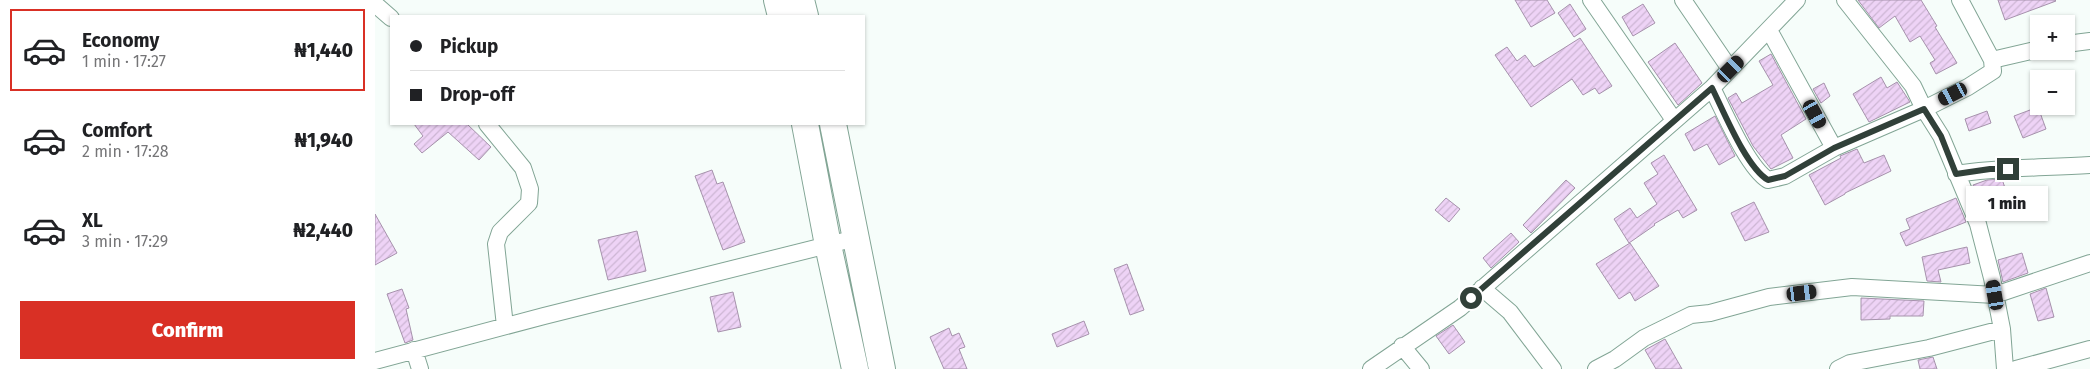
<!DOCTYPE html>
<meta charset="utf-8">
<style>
:root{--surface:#fff;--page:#f2f2f2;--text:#202124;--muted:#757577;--line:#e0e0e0;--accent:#d93025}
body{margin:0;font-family:"Fira Sans",sans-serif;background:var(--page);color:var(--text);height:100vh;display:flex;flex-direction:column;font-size:19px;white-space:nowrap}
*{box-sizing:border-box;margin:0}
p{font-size:16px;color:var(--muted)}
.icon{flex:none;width:28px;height:28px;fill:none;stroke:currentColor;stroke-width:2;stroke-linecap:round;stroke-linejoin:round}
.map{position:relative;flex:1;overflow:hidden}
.panel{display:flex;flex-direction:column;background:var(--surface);width:375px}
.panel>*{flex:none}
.hud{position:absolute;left:15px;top:15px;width:475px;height:110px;border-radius:0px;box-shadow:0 1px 4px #0004;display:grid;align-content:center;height:110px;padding:0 20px;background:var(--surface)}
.buttons{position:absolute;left:1655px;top:15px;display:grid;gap:10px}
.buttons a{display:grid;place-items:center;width:45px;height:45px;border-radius:0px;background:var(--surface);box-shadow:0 1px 4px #0004;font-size:25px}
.end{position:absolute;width:22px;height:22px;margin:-11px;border:6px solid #314039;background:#fff;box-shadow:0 0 0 2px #fff}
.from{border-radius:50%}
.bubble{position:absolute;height:35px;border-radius:0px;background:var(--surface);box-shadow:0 1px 4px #0004;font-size:16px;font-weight:800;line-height:35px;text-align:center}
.car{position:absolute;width:15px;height:30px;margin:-15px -8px;border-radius:6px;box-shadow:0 0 4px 1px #0007;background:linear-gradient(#222 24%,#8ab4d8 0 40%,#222 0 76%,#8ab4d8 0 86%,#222 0)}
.hud b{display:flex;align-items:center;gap:18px;height:48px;font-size:19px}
.hud b+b{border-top:1px solid var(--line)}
.hud i{width:12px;height:12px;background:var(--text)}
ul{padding:9px 0 0;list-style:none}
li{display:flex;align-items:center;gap:15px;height:82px;margin:0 10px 8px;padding:0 10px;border:2px solid transparent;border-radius:0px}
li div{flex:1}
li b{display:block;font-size:19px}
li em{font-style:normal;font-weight:800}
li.selected{border-color:var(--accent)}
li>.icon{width:45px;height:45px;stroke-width:1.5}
.cta{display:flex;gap:10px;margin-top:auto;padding:10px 20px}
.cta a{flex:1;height:58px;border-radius:0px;background:var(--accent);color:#fff;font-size:20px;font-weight:800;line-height:58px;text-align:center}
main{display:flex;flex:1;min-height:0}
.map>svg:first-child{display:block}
.building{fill:url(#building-hatch);stroke:#a692ac}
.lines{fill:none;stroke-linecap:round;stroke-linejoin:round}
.minor-casing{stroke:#82a595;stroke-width:18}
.primary-casing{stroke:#82a595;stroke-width:28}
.minor{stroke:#fff;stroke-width:16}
.primary{stroke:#fff;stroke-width:26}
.route{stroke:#314039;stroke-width:6}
</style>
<main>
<section class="panel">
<ul>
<li class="selected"><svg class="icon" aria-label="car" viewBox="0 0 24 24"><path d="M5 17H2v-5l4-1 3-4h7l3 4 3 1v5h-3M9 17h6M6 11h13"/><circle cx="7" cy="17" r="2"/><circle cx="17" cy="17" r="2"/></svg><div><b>Economy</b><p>1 min · 17:27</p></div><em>₦1,440</em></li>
<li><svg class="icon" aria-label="car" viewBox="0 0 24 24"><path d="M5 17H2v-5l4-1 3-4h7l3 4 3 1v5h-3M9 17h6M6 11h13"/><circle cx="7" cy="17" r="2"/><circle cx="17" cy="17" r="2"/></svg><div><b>Comfort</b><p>2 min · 17:28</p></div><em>₦1,940</em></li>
<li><svg class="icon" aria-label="car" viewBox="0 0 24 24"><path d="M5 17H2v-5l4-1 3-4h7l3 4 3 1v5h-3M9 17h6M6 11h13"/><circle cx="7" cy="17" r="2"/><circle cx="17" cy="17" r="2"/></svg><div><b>XL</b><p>3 min · 17:29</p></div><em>₦2,440</em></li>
</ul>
<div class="cta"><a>Confirm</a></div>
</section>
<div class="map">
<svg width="1715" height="369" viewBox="0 0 1715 369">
<defs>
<pattern id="building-hatch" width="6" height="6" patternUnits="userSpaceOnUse" patternTransform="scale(1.25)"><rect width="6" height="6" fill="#eed3f6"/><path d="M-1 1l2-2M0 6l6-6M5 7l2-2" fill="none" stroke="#cdb6d4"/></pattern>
</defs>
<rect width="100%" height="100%" fill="#f6fdfa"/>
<path class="building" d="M1140 0H1172L1180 13 1156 27Z
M1483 0H1546L1562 26 1560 27 1582 63 1561 74 1555 63 1560 60 1545 36 1535 42 1520 16 1504 28Z
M1623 0H1680L1681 1 1630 20Z
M1195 4 1211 29 1199 37 1183 13Z
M1268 4 1280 23 1258 36 1247 17Z
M1205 38 1237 86 1224 94 1220 88 1208 95 1197 79 1156 107 1120 55 1132 47 1142 61 1150 55 1159 67Z
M1300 43 1327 83 1303 105 1273 62Z
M1396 54 1431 119 1406 135 1418 158 1396 169 1378 146 1353 98 1361 93 1367 103 1398 85 1384 61Z
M1506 77 1512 88 1522 82 1535 102 1494 122 1478 94Z
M1449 83 1455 96 1446 103 1438 89Z
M1663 107 1671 129 1648 138 1639 116Z
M1612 111 1616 123 1594 131 1590 119Z
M1340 116 1360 156 1344 165 1332 144 1319 151 1310 134Z
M39 124H92L116 147 104 160 73 132 47 153 39 144 48 136Z
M1482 149 1489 163 1509 155 1516 171 1470 193V194L1450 205 1434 175 1466 158 1465 156Z
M1289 155 1322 210 1308 218 1303 210 1279 224 1280 225 1254 243 1239 219 1255 208 1262 218 1282 204 1269 183 1283 174 1276 163Z
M337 170 342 184 348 182 370 242 348 250 320 176Z
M1627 179 1633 197 1607 208 1598 185 1612 180Z
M1191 180 1200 188 1156 233 1148 225Z
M1071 198 1085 209 1074 222 1060 210Z
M1581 198 1591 222 1531 246 1525 233 1535 229 1531 219Z
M1379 202 1394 232 1370 241 1356 213Z
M0 214 22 253 0 265Z
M262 231 271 271 233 280 223 240Z
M1136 233 1144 242 1116 268 1108 258Z
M1255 243 1284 286 1260 301 1255 292 1244 299 1221 264Z
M1592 247 1595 263 1563 270 1566 282 1552 281 1547 257Z
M1647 253 1653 273 1628 282 1623 260Z
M752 264 769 310 755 315 739 269Z
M1671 288 1679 317 1663 321 1655 294Z
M27 289 34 308 31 309 38 340 30 343 12 294Z
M358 292 366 327 343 332 335 297Z
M1486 298 1549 301 1548 316H1515V319L1486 320Z
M709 321 714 334 682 347 677 334Z
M1078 325 1090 342 1074 354 1061 336Z
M574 328 577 336 584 333 590 347 584 349 592 369H569L555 337Z
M1290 339 1307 369H1281L1270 350Z
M1558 357 1562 369H1545L1543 360Z"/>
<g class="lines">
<defs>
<path id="minor" d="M1216 0 1299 120
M1308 0 1355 69
M1470 0 1538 86 1549 109 1566 136 1603 224 1617 278 1627 329 1630 369
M0 4 16 18
M1394 30 1459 148
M1691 44 1715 41
M1617 60 1664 49
M1337 88C1349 111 1372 167 1393 180L1410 176 1459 148 1549 109 1593 87 1618 71 1617 60 1585 0
M112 124 148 168 155 189 154 203 125 232 121 244 130 326
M1581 174C1625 167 1670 168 1715 165
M1107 288 1135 312 1178 369
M1027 346 1046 369
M39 350 45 369
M0 361 169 316 481 238
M996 369 1085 308 1337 88 1422 0
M1221 369 1240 359 1269 338 1316 315 1335 313 1394 297 1477 287 1620 295 1715 263
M1463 369 1475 363 1554 348 1627 329
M1641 369 1715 349"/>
<path id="primary" d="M402 0 406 16
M426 0 430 16
M430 124 453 245 480 369
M458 124 507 369"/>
</defs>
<use href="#minor" class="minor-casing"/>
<use href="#primary" class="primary-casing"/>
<use href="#minor" class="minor"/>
<use href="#primary" class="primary"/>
</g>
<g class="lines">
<path class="route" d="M1096 298 1337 88C1349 112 1371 167 1393 180L1410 176 1459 148 1549 109 1566 136 1581 174 1615 169H1633"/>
</g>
</svg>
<div class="buttons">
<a>+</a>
<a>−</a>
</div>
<i class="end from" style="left:1096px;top:298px"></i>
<i class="end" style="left:1633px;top:169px"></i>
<div class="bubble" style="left:1591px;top:186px;width:82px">1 min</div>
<i class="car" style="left:1356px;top:69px;rotate:45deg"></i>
<i class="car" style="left:1578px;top:94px;rotate:243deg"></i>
<i class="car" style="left:1440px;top:114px;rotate:151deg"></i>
<i class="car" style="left:1427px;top:293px;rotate:83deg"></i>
<i class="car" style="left:1620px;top:295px;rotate:350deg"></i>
<div class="hud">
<b><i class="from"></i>Pickup</b>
<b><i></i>Drop-off</b>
</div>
</div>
</main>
